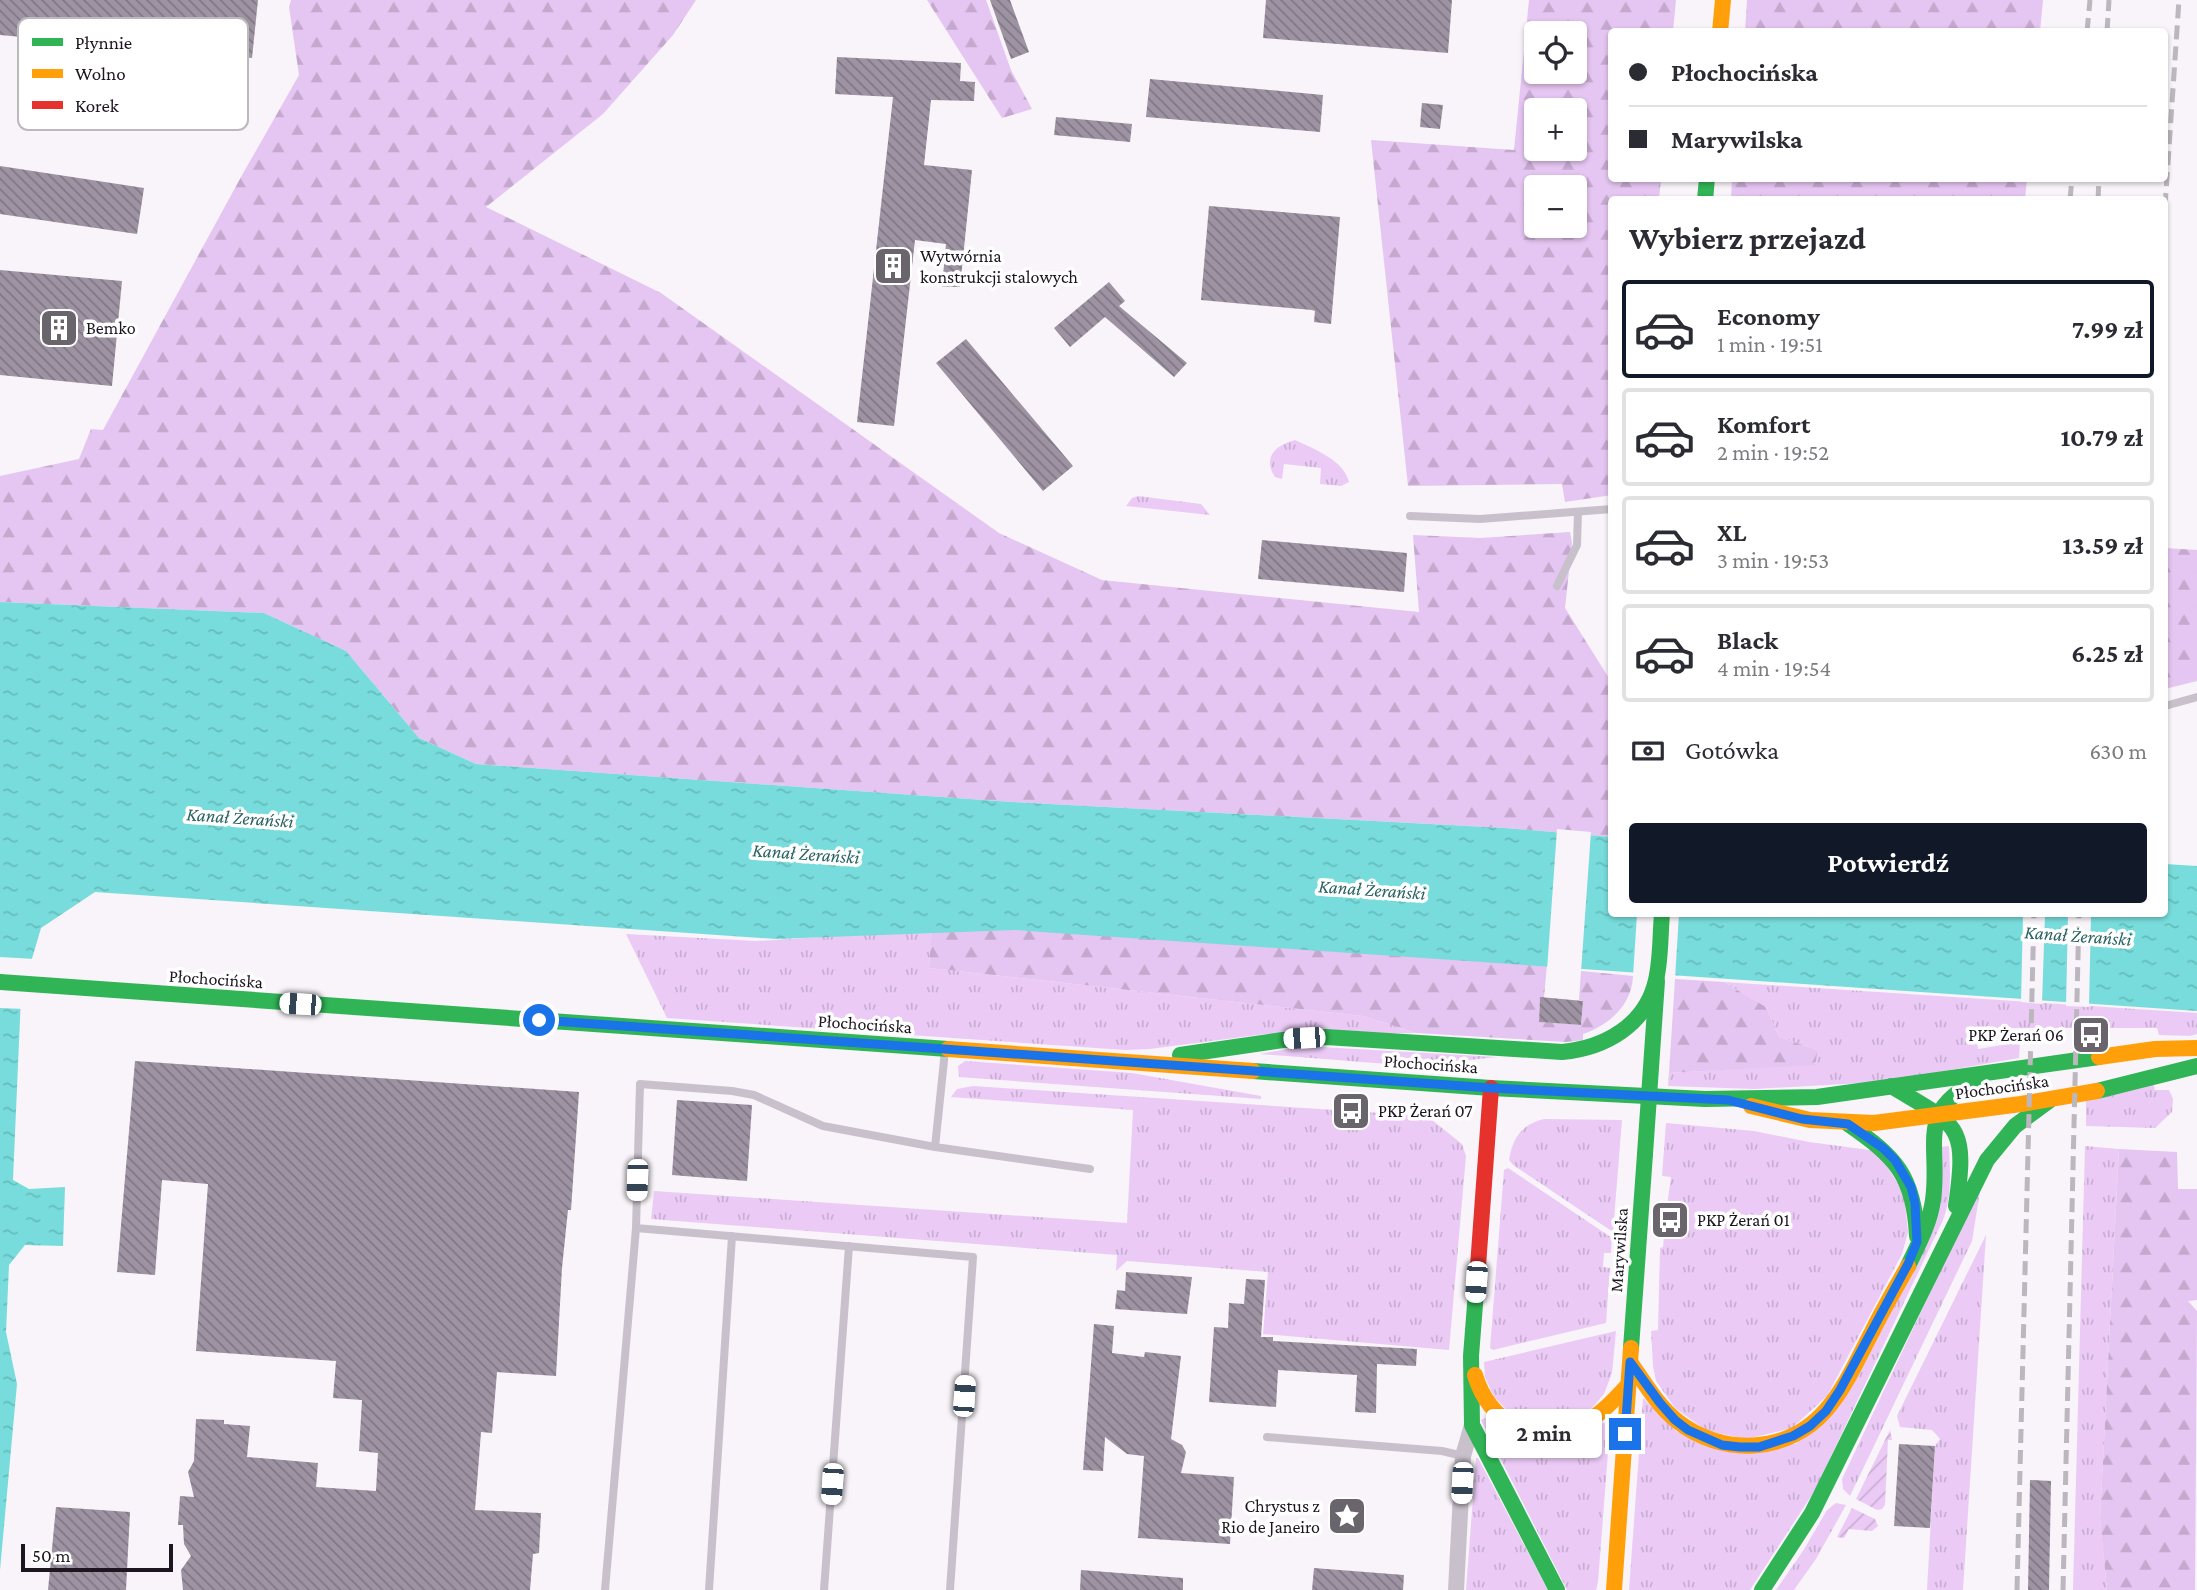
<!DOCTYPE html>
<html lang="pl">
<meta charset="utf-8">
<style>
:root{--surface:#fff;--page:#f2f2f3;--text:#2b2b33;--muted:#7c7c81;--line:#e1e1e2;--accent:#111827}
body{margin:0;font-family:"Crimson Pro",serif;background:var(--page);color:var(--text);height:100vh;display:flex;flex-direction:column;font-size:26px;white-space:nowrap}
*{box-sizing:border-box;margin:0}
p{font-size:23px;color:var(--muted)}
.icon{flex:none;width:38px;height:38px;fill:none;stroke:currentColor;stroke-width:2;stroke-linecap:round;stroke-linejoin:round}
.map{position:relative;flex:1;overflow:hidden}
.drawer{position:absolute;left:1608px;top:196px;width:560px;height:721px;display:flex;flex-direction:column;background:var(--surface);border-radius:7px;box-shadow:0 2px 5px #0004}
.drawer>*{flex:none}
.hud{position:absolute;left:1608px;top:28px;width:560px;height:154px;border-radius:7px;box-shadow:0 2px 5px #0004;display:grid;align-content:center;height:154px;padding:0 21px;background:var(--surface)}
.fabs{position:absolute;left:1524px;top:21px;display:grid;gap:14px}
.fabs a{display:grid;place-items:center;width:63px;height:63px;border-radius:7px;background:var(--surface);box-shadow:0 2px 5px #0004;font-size:35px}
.scale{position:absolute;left:21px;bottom:18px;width:152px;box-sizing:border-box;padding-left:7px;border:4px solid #1d1620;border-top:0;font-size:19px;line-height:24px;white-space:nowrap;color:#1d1620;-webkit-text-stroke:5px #fff;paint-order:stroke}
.end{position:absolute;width:32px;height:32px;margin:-16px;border:9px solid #1a73e8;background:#fff;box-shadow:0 0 0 4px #fff}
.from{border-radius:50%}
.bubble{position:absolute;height:49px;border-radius:7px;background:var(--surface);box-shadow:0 2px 5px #0004;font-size:23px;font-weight:700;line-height:49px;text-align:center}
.car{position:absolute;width:21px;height:42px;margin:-21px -10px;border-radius:9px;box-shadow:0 0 5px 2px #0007;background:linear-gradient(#fff 24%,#345 0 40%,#fff 0 76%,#345 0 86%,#fff 0)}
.hud b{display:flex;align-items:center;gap:24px;height:66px;font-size:26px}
.hud b+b{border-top:2px solid var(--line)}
.hud i{width:18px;height:18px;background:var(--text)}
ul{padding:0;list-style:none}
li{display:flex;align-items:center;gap:21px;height:98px;margin:0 14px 10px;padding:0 7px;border:4px solid var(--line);border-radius:7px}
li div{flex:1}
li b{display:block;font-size:26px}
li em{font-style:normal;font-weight:700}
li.on{border-color:var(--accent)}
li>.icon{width:63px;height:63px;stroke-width:1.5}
h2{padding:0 21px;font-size:32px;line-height:84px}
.pay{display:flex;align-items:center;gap:18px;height:77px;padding:0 21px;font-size:26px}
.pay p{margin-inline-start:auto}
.primary-button{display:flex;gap:14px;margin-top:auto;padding:14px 21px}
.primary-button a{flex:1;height:80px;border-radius:7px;background:var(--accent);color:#fff;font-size:28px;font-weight:700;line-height:80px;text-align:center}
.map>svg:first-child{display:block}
.grass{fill:url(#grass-tufts)}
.forest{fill:url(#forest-firs);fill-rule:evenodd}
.garden{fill:url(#garden-furrows)}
.water{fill:url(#water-ripples)}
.pier{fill:#f8f4f9}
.building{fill:url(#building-back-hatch)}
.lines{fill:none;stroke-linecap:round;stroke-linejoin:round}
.lane{stroke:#c8c1cb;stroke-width:8}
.street{stroke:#c8c1cb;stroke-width:16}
.fast{stroke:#30b455;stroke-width:16}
.slow{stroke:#ff9f0a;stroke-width:16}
.jam{stroke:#e5322d;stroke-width:16}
.rail{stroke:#bcb7be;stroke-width:5;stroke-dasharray:14 7;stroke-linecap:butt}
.fast-bridge{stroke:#30b455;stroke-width:16}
.route{stroke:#1a73e8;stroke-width:9}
.labels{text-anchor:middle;stroke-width:7;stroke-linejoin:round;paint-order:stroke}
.poi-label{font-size:18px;fill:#1d1620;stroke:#fff;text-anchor:start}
.street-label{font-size:18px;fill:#1d1620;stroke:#fff}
.water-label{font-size:19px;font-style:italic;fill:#286261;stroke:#fff}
.key{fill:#fff;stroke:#bbb9bc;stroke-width:2}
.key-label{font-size:19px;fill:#1d1620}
</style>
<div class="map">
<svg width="2197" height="1590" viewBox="0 0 2197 1590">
<defs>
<pattern id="grass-tufts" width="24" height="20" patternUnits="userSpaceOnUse" patternTransform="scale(1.75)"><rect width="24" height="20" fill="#ebcbf6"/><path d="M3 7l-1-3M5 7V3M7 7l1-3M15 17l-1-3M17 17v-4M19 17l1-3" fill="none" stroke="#c9aed3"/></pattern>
<pattern id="forest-firs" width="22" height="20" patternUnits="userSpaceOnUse" patternTransform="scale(1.75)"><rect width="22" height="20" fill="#e5c5f1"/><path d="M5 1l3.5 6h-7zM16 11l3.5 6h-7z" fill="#c4a8ce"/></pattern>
<pattern id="garden-furrows" width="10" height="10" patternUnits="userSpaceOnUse" patternTransform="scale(1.75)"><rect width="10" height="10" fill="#ebcbf6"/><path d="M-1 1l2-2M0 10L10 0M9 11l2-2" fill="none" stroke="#c9aed3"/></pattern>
<pattern id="water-ripples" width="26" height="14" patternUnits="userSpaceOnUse" patternTransform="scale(1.75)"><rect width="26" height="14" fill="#77dcdb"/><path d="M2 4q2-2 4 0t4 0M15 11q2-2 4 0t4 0" fill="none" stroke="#66bcbc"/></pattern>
<pattern id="building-back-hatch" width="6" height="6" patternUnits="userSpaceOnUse" patternTransform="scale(1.75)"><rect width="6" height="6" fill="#9e93a2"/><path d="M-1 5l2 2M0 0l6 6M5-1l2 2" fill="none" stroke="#807784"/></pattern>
</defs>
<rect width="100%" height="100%" fill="#f8f4f9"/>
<path class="grass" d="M1295 440C1314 449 1344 460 1349 482L1341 486 1320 484 1321 468 1284 464 1282 479 1275 477C1262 457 1276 445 1295 440Z
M1138 496 1201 504 1210 515 1126 506 1132 498Z
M932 930 929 968 1363 1016 1416 1033 1265 1034 1150 1049 1125 1050 667 1018 626 934 756 941Z
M1724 982 2197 1013V1034L2190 1036 2159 1035 2157 1028H2012L2011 1034 1977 1041 1978 1049 2020 1042 2019 1058 1881 1082 1755 1089 1668 1086 1669 1073 1815 1064 1818 1050 1779 1037 1766 1007Z
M1303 1046 1497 1057 1451 1062 1426 1060V1067L1260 1054Z
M965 1061 1132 1073 1261 1096V1099L959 1077 958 1066Z
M2153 1082 2155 1090H2169L2173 1099 2172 1112 2155 1128 2086 1126V1099Z
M973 1086 1427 1116 1462 1144 1466 1156 1449 1350 1263 1334 1268 1272 1127 1261 1116 1271 1117 1255 651 1219 654 1191 1127 1223 1133 1110 951 1097 957 1089Z
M1544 1119 1622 1120 1613 1232 1513 1165 1509 1160C1513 1137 1521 1125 1544 1119Z
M1666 1123 1754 1131 1809 1142 1877 1151 1904 1193 1908 1232 1902 1254 1827 1396 1792 1428 1747 1439 1707 1431 1675 1408 1656 1381 1653 1366 1651 1331 1658 1330 1660 1248 1663 1247 1665 1227H1673L1674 1214 1666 1213 1671 1177 1662 1176Z
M1949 1146C1950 1170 1952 1197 1943 1220L1815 1490 1750 1590H1629L1643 1398 1677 1432 1796 1444 1927 1244 1940 1147Z
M2085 1146 2119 1149 2100 1519 2107 1590H2073Z
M1508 1168 1612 1238 1611 1253H1604L1603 1267 1610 1268 1606 1323 1493 1350 1490 1348 1504 1170Z
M1981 1185 1972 1241 1850 1496 1843 1489 1842 1479Z
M1986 1235 1963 1590H1927L1935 1446 1940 1439 1932 1430 1900 1427 1897 1416Z
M1616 1331 1612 1373 1604 1394 1591 1409 1553 1425 1524 1420 1509 1412 1494 1397 1485 1377 1484 1362Z
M1487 1417 1496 1424 1608 1423 1610 1427 1598 1582 1596 1590H1567L1481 1420Z
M1476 1458H1478L1548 1590H1466Z
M1836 1503 1846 1505 1816 1559 1794 1590H1776L1803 1551 1827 1510Z"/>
<path class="forest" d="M291 0H696L673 35 603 114 486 207 661 293 999 533 1102 580 1419 612 1413 535 1480 538 1570 532 1572 543 1565 608 1612 683V837L1505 828 1012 802 476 764 419 738 346 651 264 613 0 602V476L79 459 91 429 103 430 241 177 299 75 289 7Z
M927 0H986L1011 70 1032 109 1002 118Z
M1529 0H1676L1673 31 1612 32V178L1661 179 1659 199 1612 200V495L1565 502 1562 484 1408 486 1371 140 1514 150ZM1575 33V72H1536V33ZM1536 110H1575V149H1536ZM1575 187V226H1536V187Z
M1747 0H2043L2040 31H1745Z
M1732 179V178L2027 179 2025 199H1731Z
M2165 548 2197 550V681L2165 689Z
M932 926 1130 936 1547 964 1544 998H1540L1539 1022 1581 1025 1583 1001 1579 1000 1581 971 1633 976C1632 1005 1609 1025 1583 1034V1040L1566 1042 1416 1033 1363 1016 929 968Z
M1675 979 1724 982 1766 1007 1779 1037 1818 1050 1815 1065 1669 1073Z
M2119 1149 2177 1152 2178 1189H2197V1300L2188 1301 2197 1311 2195 1590H2107L2100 1519Z"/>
<path class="garden" d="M1890 1430 1892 1440H1888L1885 1505 1882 1509 1877 1510 1856 1499Z
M1852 1508 1875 1519 1878 1526 1872 1531 1849 1529 1844 1538 1837 1537Z"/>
<path class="water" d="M0 602 264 613 346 651 419 738 476 764 1012 802 1505 828 1612 837V914H2165V864L2197 866V1011L1014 930 776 939 95 892 41 928 21 996 13 1180 29 1189 65 1187 63 1246 25 1245 9 1265 6 1332 17 1384 0 1570Z"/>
<path class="pier" d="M1557 829 1591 832 1581 972 1547 970Z
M1637 914H1679L1675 979 1633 976Z
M2023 914H2045L2042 1004 2021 1002Z
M2068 914H2091L2089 1007 2066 1006Z
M0 957 35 959 25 997 24 1009 0 1008Z"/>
<path class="building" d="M0 0H258L252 58 0 35Z
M990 0H1010L1029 52 1011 59Z
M1266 0H1452L1448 53 1263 38Z
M837 57 961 63 960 81 975 82 974 101 931 100 924 165 972 170 960 287H942L946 244 915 240 894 426 857 422 893 97 835 94Z
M1150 79 1323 95 1320 132 1146 117Z
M1422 103 1443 105 1440 129 1420 127Z
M1056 117 1132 124 1130 142 1054 135Z
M0 166 144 188 137 234 0 214Z
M1209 206 1340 217 1331 324 1314 322 1315 311 1312 310 1201 300Z
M0 270 122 281 112 386 0 375Z
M1109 282 1125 301 1119 306 1187 363 1174 377 1105 317 1070 347 1054 328Z
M966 339 1073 466 1043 491 936 363Z
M1262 540 1407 553 1404 592 1258 579Z
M1540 997 1583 1001 1581 1025 1539 1022Z
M135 1061 579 1092 571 1210H568L562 1268 556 1376 497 1372 492 1433 481 1432 475 1510 541 1513 539 1553 533 1554 530 1590H183L181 1570 191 1556 184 1544 183 1525H178L180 1496 194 1497 188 1472 194 1461 196 1419 224 1420V1424L250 1426 247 1457 318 1463 316 1487 376 1491 378 1453 359 1451 362 1400 333 1398 336 1361 196 1351 208 1184 162 1180 155 1275 117 1272Z
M677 1100 752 1105 747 1181 672 1175Z
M1126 1272 1192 1277 1187 1314 1115 1309 1117 1290 1125 1291Z
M1246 1279 1265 1280 1261 1337H1273V1341L1417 1349 1416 1366 1377 1364 1376 1413 1355 1412 1357 1375 1278 1370 1276 1407 1209 1402 1214 1327 1228 1328 1229 1303 1244 1304Z
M1094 1324 1114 1326 1112 1353 1144 1357 1145 1352 1181 1356 1171 1439 1182 1445 1186 1452 1181 1473 1234 1477 1230 1544 1138 1538 1144 1456 1127 1454 1105 1437 1103 1471 1083 1470Z
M1899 1444 1935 1446 1930 1528 1894 1526Z
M2030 1480 2051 1481 2049 1590H2028Z
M56 1507 130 1512 126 1590H48Z
M1314 1568 1404 1575 1403 1590H1312Z
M1081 1570 1183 1578V1590H1080Z"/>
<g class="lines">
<path class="lane" d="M1410 516 1480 519 1612 509
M1557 586 1577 545 1578 512
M2165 706 2197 697
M945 1051 935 1147 1090 1169
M636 1228 973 1257 950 1590
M1267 1437 1442 1451 1463 1456
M605 1590 636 1228 640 1084 732 1091 754 1095 823 1126 935 1147
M709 1590 732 1236
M824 1590 849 1246"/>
<path class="street" d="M1456 1590 1463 1456 1472 1425"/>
<path class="fast" d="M1705 200 1707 178
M0 982 948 1049
M1180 1055 1283 1040 1326 1037 1562 1052C1605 1048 1646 1025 1656 980 1661 959 1660 936 1662 914
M1253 1071 1491 1088 1705 1099 1817 1097 2099 1057
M1891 1086C1958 1126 1968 1123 1956 1206
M2097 1091 2197 1066
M1848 1124C1896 1157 1914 1176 1917 1236
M1478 1266 1471 1356 1472 1425 1557 1590
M1908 1266C1918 1245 1930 1223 1933 1200 1941 1146 1914 1109 1980 1080
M1631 1348 1645 1154
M1762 1590 1812 1513 1987 1160 2015 1126 2050 1100"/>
<path class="slow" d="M1720 32 1723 0
M948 1049 1253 1071
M2099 1057 2155 1049 2197 1048
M1751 1106 1810 1120 1874 1123 2021 1104 2097 1091
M1630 1362C1644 1382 1657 1405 1677 1421 1721 1456 1787 1455 1826 1410 1846 1387 1858 1358 1872 1332 1883 1309 1896 1288 1908 1266
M1475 1375C1488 1420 1532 1449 1577 1427 1598 1418 1613 1401 1628 1385
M1614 1590 1631 1348"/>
<path class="jam" d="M1478 1266 1491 1088"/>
<path class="rail" d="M2087 32 2090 0
M2107 32 2109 0
M2070 200 2072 178
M2098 200 2099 178
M2165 207 2179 0
M2017 1590 2034 914
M2063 1590 2079 914"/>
<path class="fast-bridge" d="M1645 1154 1657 981"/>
</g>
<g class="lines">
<path class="route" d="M539 1020 1491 1088 1728 1100 1802 1119 1848 1124 1883 1148 1895 1160 1911 1187 1915 1203 1917 1242 1908 1264 1840 1390 1826 1411 1810 1426 1793 1436 1759 1447H1740L1722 1445 1688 1430 1675 1420 1660 1403 1630 1362 1625 1434"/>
</g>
<defs>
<symbol id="building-square" viewBox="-11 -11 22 22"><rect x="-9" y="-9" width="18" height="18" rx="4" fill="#6a646c" stroke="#fff"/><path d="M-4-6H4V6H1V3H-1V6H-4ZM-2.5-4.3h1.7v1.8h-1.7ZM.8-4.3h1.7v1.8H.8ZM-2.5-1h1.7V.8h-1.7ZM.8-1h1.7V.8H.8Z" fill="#fff"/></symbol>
<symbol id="bus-square" viewBox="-11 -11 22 22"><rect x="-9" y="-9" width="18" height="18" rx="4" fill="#6a646c" stroke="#fff"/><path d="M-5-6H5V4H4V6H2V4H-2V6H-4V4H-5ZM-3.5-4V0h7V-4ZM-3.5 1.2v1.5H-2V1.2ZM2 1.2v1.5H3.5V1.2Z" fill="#fff"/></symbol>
<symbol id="sight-square" viewBox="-11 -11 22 22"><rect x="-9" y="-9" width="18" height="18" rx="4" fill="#6a646c" stroke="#fff"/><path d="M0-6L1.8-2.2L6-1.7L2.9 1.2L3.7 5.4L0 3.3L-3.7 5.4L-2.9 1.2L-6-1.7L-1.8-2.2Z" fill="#fff"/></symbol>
</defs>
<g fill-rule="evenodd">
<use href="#building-square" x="871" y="244" width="44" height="44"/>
<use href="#building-square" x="37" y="306" width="44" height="44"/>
<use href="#bus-square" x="2069" y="1013" width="44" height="44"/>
<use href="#bus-square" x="1329" y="1089" width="44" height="44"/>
<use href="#bus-square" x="1648" y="1198" width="44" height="44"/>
<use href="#sight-square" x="1325" y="1494" width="44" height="44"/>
</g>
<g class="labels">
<g class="poi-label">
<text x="920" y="262">Wytwórnia<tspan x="920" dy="21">konstrukcji stalowych</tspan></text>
<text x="86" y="334">Bemko</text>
<text x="2064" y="1041" text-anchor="end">PKP Żerań 06</text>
<text x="1378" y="1117">PKP Żerań 07</text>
<text x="1697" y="1226">PKP Żerań 01</text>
<text x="1320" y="1512" text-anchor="end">Chrystus z<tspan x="1320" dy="21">Rio de Janeiro</tspan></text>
</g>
<g class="street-label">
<text transform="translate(216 979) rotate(4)" y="6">Płochocińska</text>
<text transform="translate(865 1024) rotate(4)" y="6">Płochocińska</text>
<text transform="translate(1431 1064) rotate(4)" y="6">Płochocińska</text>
<text transform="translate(2002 1087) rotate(-8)" y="6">Płochocińska</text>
<text transform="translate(1619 1250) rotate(-86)" y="6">Marywilska</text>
</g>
<g class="water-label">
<text transform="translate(240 817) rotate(4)" y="7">Kanał Żerański</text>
<text transform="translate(806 853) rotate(4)" y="7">Kanał Żerański</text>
<text transform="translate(1372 889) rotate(4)" y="7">Kanał Żerański</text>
<text transform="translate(2078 935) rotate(4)" y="7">Kanał Żerański</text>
</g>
</g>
<rect x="18" y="18" width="230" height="112" rx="10" class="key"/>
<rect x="32" y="38" width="31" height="8" fill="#30b455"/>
<rect x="32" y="69" width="31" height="9" fill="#ff9f0a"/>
<rect x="32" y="101" width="31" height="8" fill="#e5322d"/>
<g class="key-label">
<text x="75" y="49">Płynnie</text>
<text x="75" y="80">Wolno</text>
<text x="75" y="112">Korek</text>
</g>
</svg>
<div class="fabs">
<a><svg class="icon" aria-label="locate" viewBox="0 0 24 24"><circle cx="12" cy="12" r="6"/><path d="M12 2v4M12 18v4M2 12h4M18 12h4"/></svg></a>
<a>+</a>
<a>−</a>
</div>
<div class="scale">50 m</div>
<i class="end from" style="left:539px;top:1020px"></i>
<i class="end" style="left:1625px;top:1434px"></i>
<div class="bubble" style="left:1486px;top:1409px;width:116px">2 min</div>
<i class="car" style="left:300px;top:1004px;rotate:274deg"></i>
<i class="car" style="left:1304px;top:1038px;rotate:267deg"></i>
<i class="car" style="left:637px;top:1180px;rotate:182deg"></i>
<i class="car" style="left:1476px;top:1282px;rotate:184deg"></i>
<i class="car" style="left:964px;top:1396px;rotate:4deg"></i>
<i class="car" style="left:1462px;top:1483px;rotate:183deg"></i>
<i class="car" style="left:832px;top:1484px;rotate:184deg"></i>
<div class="hud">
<b><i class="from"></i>Płochocińska</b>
<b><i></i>Marywilska</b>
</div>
<section class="drawer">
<h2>Wybierz przejazd</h2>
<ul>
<li class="on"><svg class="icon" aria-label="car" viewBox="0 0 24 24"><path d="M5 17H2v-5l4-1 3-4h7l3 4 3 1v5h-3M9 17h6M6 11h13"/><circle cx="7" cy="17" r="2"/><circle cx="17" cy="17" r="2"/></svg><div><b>Economy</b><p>1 min · 19:51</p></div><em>7.99 zł</em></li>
<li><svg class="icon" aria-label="car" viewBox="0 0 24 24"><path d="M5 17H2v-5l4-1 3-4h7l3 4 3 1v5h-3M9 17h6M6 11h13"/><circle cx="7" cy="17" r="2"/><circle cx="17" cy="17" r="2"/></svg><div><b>Komfort</b><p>2 min · 19:52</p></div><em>10.79 zł</em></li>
<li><svg class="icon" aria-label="car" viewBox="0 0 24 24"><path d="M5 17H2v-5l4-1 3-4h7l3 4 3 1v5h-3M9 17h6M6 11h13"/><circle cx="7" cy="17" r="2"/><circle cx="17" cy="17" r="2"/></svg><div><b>XL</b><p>3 min · 19:53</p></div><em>13.59 zł</em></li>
<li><svg class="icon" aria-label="car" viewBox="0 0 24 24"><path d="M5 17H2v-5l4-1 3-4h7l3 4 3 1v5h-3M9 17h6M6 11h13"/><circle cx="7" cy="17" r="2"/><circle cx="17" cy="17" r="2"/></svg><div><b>Black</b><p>4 min · 19:54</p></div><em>6.25 zł</em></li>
</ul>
<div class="pay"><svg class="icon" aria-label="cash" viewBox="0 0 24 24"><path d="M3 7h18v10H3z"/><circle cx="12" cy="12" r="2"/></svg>Gotówka<p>630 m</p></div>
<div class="primary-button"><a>Potwierdź</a></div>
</section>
</div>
